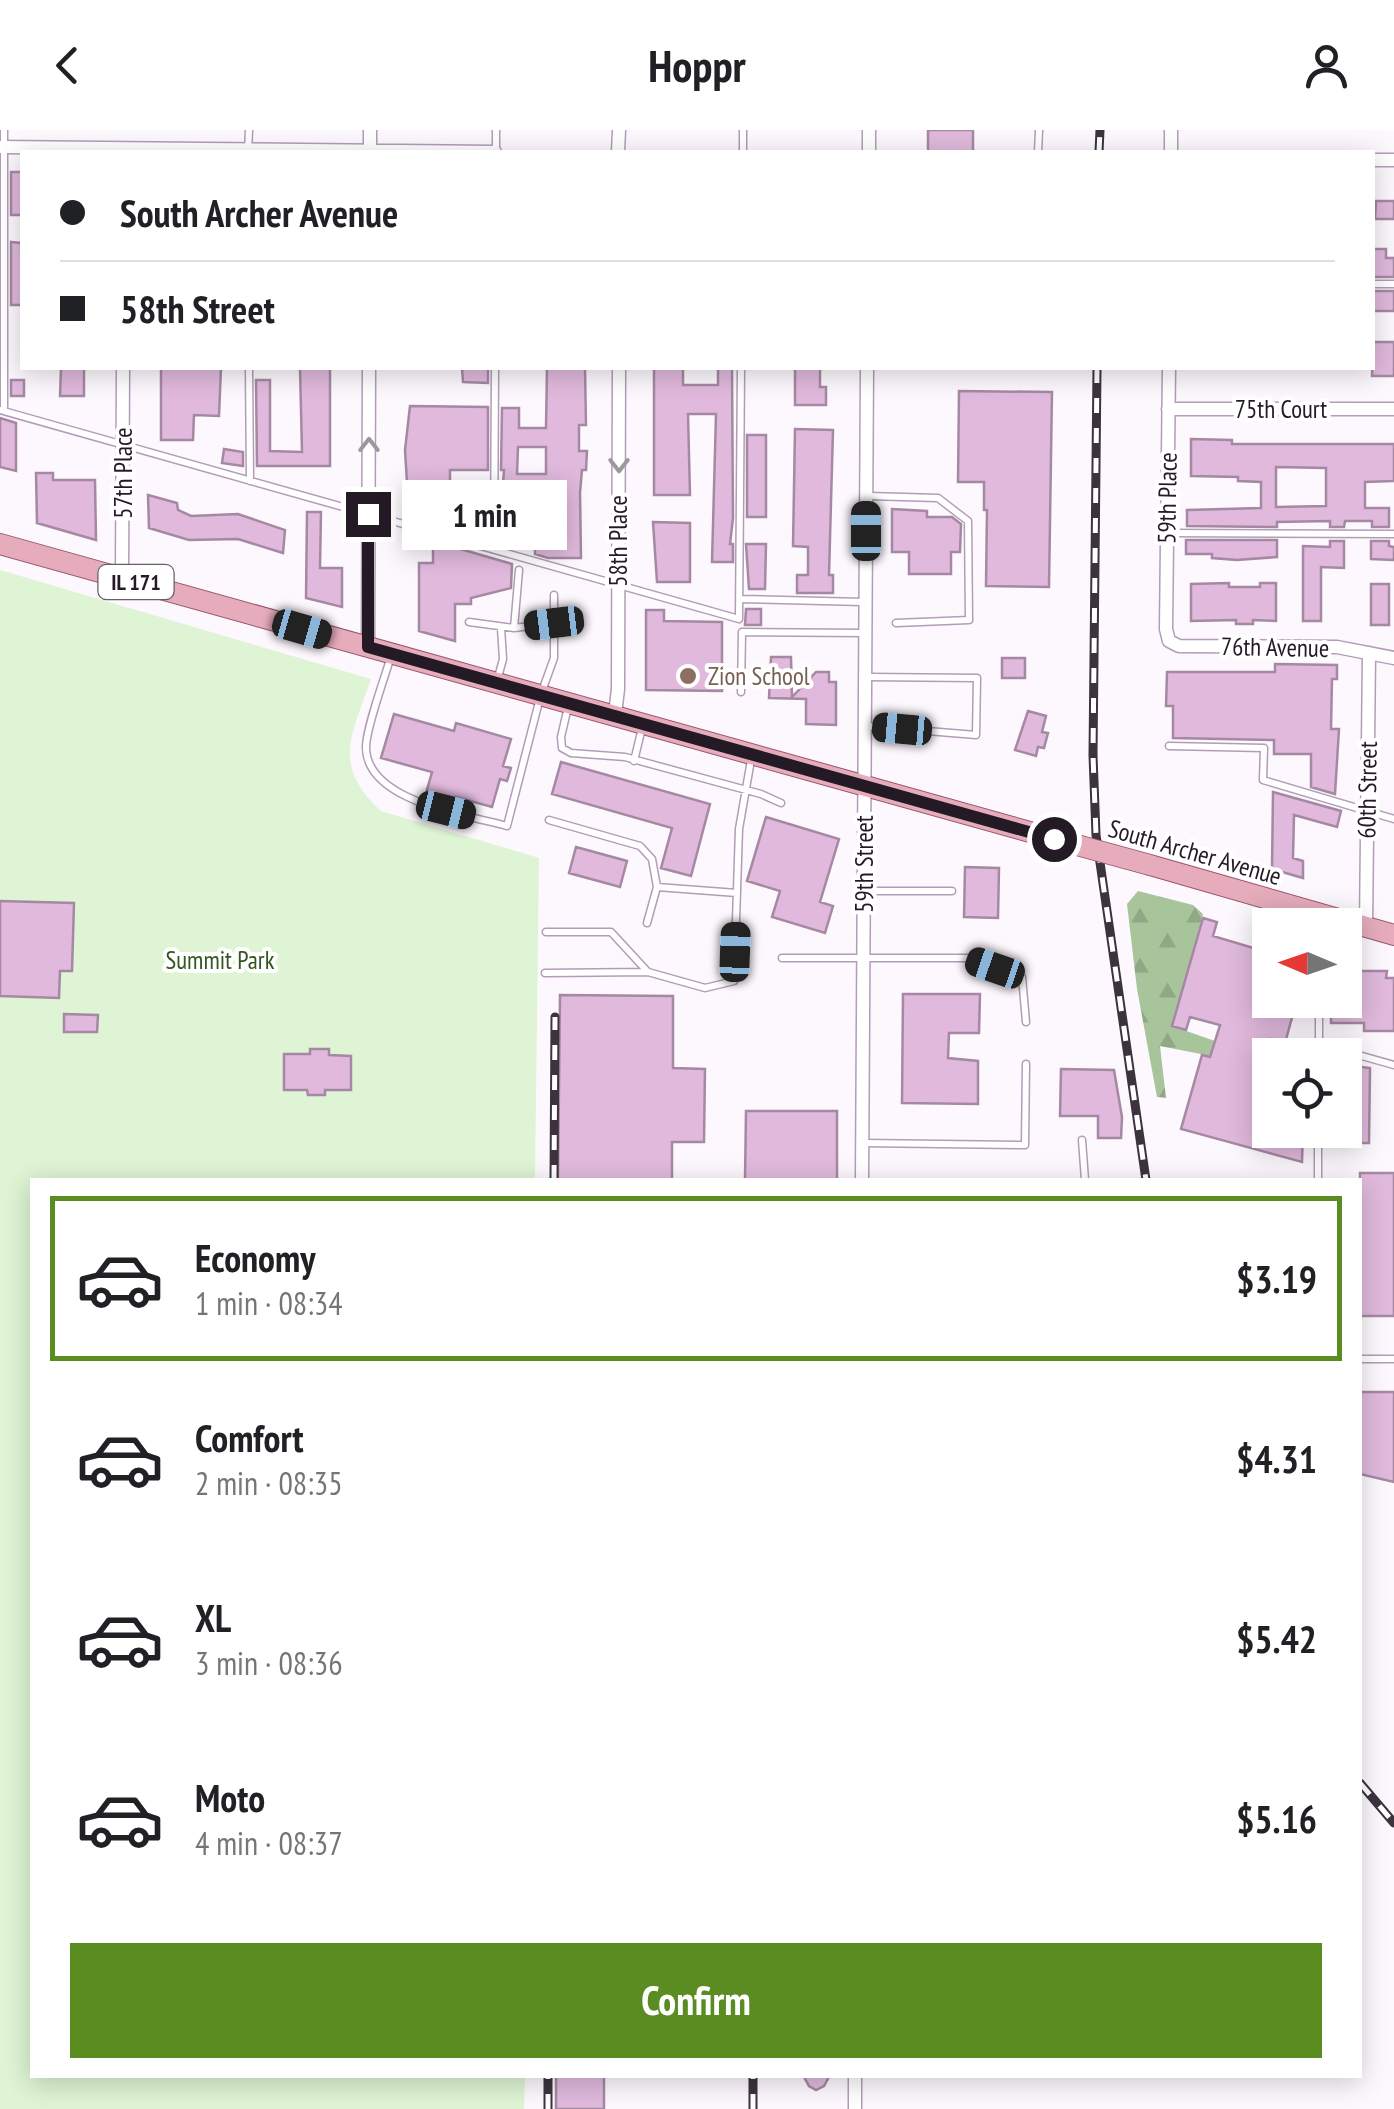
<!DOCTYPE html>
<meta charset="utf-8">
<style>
:root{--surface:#fff;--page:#f2f2f2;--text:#202124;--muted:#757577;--line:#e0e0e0;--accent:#5b8c22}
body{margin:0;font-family:"PT Sans Narrow",sans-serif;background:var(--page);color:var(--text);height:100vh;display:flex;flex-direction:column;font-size:38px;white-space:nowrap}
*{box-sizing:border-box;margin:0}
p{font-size:32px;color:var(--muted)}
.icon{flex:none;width:55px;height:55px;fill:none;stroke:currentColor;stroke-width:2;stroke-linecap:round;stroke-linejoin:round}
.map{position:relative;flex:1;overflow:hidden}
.panel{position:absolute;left:30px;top:1048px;width:1332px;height:900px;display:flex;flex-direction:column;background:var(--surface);border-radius:0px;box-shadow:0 5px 25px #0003}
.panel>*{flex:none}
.guide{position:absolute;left:20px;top:20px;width:1355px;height:220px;border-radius:0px;box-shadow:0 5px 25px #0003;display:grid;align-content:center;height:220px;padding:0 40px;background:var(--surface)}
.needle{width:65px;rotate:272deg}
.buttons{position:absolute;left:1252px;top:778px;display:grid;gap:20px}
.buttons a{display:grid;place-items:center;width:110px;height:110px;border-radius:0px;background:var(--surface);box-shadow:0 5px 25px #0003;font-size:50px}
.end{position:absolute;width:45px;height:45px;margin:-22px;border:12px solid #231a25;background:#fff;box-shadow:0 0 0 5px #fff}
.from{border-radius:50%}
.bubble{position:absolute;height:70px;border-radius:0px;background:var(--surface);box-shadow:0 5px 25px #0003;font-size:32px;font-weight:600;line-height:70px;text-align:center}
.car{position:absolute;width:30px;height:60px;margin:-30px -15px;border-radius:12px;box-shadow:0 0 8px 2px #0007;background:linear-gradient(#222 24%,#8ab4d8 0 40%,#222 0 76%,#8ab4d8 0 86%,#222 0)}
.guide b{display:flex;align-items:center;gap:35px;height:95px;font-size:38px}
.guide b+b{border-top:2px solid var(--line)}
.guide i{width:25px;height:25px;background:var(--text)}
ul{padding:18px 0 0;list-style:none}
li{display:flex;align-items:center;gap:30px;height:165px;margin:0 20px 15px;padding:0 20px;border:5px solid transparent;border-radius:0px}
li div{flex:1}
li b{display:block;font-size:38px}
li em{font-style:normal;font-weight:600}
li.active{border-color:var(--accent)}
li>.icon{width:90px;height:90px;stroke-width:1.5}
.primary-button{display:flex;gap:20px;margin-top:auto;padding:20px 40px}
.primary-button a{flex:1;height:115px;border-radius:0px;background:var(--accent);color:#fff;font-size:40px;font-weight:600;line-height:115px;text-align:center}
header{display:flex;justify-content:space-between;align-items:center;height:130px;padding:0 40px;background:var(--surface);font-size:45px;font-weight:600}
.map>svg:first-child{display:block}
.forest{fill:url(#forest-firs)}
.green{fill:#def4d4}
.building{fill:#e0b9dc;stroke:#a589a2;stroke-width:2.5;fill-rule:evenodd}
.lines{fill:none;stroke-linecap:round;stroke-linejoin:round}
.service-casing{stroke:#b29cb8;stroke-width:9}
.minor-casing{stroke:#b29cb8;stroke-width:15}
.primary-casing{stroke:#97556a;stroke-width:22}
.service{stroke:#fff;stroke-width:6}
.minor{stroke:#fff;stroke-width:12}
.primary{stroke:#e6acbc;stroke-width:20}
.rail-casing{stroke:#3c333e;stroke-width:9}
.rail{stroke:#fff;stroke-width:5;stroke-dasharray:15;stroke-linecap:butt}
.primary-bridge-casing{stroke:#97556a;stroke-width:22;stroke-linecap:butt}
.primary-bridge{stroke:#e6acbc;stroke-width:20}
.oneway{stroke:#9c989d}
.route{stroke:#231a25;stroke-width:12}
.education-dot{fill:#8d6e63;stroke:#fff;stroke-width:4}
.labels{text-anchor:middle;stroke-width:8;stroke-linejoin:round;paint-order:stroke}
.shield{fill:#fff;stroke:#655f66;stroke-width:2.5}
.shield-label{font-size:22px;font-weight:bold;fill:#231a25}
.street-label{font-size:25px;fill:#231a25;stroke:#fff}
.education-label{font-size:25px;fill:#785e54;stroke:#fff;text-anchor:start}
.park-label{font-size:25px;fill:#33571f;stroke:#fff}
</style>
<header><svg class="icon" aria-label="back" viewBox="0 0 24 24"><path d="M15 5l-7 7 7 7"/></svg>Hoppr<svg class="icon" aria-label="person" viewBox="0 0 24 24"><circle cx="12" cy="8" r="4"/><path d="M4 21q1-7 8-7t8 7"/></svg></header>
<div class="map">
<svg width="1394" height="1979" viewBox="0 0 1394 1979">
<defs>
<pattern id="forest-firs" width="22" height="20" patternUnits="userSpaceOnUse" patternTransform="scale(2.5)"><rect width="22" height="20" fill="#a8c49b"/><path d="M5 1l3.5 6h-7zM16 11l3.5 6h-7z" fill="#90a885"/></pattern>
</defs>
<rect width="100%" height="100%" fill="#fdf8fe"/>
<path class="forest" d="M1138 761 1193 775 1203 784 1172 896 1215 911 1211 926 1160 916 1166 968 1157 967 1137 859 1127 774Z"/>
<path class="green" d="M0 440 371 549C352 605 331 635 381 681L539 728 535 1050H32V1945H525L524 1979H0Z"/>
<path class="building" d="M928 0H973V22H928Z
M11 42H22V85H11Z
M1376 71H1394V89H1375Z
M11 112 21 113 22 175H11Z
M1372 119H1386V128H1394V147H1372Z
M1372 161H1394V181H1372Z
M1373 212H1394V246H1372Z
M61 238H84V266H60Z
M161 238H221L219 286 194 285 193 310H161Z
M300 238H330V336H257L256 250H270V321L302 322Z
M462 238H488V253L463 252Z
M547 238H585L586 295H579V321H587L586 340H582L580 363 581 428H548L535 424V411H541L540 382 501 381 504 340H501L502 278H519V298H546ZM518 317H546V344H517Z
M654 238H683V255H718V238H732L733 388 730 414H733V432H712L716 284H688L690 365H654Z
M795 238H820V257H826V275H795Z
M11 250H24V266H11Z
M959 261 1052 262 1049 457 986 456 987 380H984V352H958Z
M410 276 488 277V340H450V367L487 368 484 385H409L405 320Z
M0 288 16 293V341L0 337Z
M795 299 833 300 829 445H833V463H797V445H808V417L793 416Z
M747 305H766V387H747Z
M1191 309 1232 310V314H1394V351L1365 352V378H1389V397H1372V391H1345L1344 397H1330V391L1277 392V397L1187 396V380L1261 378V352L1238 351V347L1191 346ZM1276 337 1326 338V376L1276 377Z
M224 319 243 322V336L222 333Z
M36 343H53V350H95L96 410 37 393Z
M148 365 177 373 178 380 191 386 238 384 285 400 283 423 238 409 189 410 149 398Z
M892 379 927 381V387H952L961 394 960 422H951V444H909V422H892Z
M307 382H321L320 438H342V477L306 468Z
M653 392 690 393V452H657Z
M1186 410H1277V427L1237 430 1212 428V424H1186Z
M433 411 512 434 511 458 471 468V474H455V511L419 501V433H433Z
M1330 411H1344V438L1321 437V491H1303V416L1330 417Z
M1371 411H1389V416L1394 417V430L1371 429Z
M746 414H766L765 459H749Z
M1229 453V457H1260V453H1276V491L1253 490V494H1236V490L1191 491V454Z
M1371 454H1389V495H1371Z
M746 479H761V495H745Z
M646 480H664V491L722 492V561L646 560Z
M771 527H791L792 567 816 542H829V552H836V595L806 594V569L769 568Z
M1002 528H1025V548H1002Z
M1275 534 1337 535V549H1332L1331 599H1339L1335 664 1311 657V624H1274V610L1173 608V576H1166L1167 542H1275Z
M1028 581 1046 586 1042 602 1048 603 1044 618 1038 617 1036 626 1015 620Z
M394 584 454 601 456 593 511 609 503 636 511 638 507 651 500 649 492 677 456 667 454 675 425 667 432 642 381 628Z
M561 632 710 674 691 746 661 738 672 698 552 664Z
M1273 662 1341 681 1337 697 1294 685 1293 728 1303 731V748L1272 739Z
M766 687 839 709 820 772 833 776 825 803 772 787 780 761 747 751Z
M576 717 627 731 620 757 569 743Z
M965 737 999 738 998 788 964 787Z
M0 771 74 773 72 841H60L59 868 0 866Z
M1203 788 1217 792 1213 806 1270 823V870H1282L1279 880 1293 884 1285 913 1270 909V1000H1303L1302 1032 1181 999 1202 925 1210 927 1220 895 1190 887 1186 900 1172 896Z
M1345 841H1387L1386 848H1394V901H1364V893H1331V870H1345Z
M903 864H980L979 903H949L948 928 978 931V974L902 973Z
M560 865 673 866V938L705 939 704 1012H672V1050H558Z
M64 884 98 885 97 902H64Z
M310 919H329V925L351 926V960H325V965H308L307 960H284V924H310Z
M1345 935 1370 938 1369 1013H1331V1000H1345Z
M1061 939 1114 940 1122 987 1121 1008H1098V986H1060Z
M746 981H837V1050H745Z
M1360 1043H1394V1186H1360Z
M1360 1262H1394V1352L1360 1344Z
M556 1945H604V1979H556Z
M803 1945H830L824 1956 816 1960 809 1956Z"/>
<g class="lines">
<defs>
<path id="service" d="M4 0V281
M496 0V21
M248 21 249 0
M743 22V0
M1038 22 1039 0
M1372 154H1394
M249 238 250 351
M0 280 739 489 741 238
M868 366 938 368 968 391 969 490 896 493
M1167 403 1394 404
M494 419 495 238
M740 469 863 472
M469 492 514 498 554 493
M514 498 519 440
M391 526C385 547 366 598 366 617 366 672 468 685 507 696L541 564 554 528V465
M497 551 503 529 501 498
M741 562 742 502 865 503
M568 577 561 607 562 618 571 623 625 627 761 664 781 673
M866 596 976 605 977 548 867 547
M1169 616 1264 618 1263 650 1394 689
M634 631 642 598
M549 690 640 716 652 729 657 757 737 763
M865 761H952
M647 793 657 757
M546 802H611L647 841
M782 828H968L1022 847 1026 892
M545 843 648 842 705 858 734 851 739 699 751 630
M1319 914 1394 935
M1319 925V870
M1082 1010 1085 1050
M863 1013 1025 1015 1026 934
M1318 1050V1000
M1360 1229H1394"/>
<path id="minor" d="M0 17 495 22
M370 22V0
M618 22 619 0
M869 22V0
M1171 22V0
M1372 30H1394
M1169 238 1166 499 1169 511 1179 516 1337 517 1394 528
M1168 279H1394
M122 448 123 238
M368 517 369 238
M615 584 618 559 619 238
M1366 797 1369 523
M862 1050 867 238
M855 1979V1945"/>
<path id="primary" d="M0 414 1055 709
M1150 735 1394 805"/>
</defs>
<use href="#service" class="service-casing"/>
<use href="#minor" class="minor-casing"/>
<use href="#primary" class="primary-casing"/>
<use href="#service" class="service"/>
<use href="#minor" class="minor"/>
<use href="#primary" class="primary"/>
<defs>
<path id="rail" d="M1099 22 1100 0
M1097 238 1093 625 1096 705 1146 1050
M554 1050 555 887
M1360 1653 1394 1693
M548 1979V1945
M753 1979V1945"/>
</defs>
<use href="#rail" class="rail-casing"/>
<use href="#rail" class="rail"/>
<defs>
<path id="primary-bridge" d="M1055 709 1150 735"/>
</defs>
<use href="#primary-bridge" class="primary-bridge-casing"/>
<use href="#primary-bridge" class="primary-bridge"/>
</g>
<defs><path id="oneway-chevron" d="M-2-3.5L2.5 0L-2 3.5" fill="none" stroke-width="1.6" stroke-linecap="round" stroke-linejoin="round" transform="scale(2.5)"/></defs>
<g class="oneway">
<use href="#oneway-chevron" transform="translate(369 315) rotate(-90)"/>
<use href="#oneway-chevron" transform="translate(619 335) rotate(90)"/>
</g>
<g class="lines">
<path class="route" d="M368 384V517L1054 709"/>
</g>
<circle class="education-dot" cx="688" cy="546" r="10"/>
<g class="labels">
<rect class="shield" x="98.5" y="435" width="75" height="34" rx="8"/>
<g class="shield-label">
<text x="136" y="460">IL 171</text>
</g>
<g class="street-label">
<text x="1281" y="288">75th Court</text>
<text transform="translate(123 343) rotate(-90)" y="9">57th Place</text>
<text transform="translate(1167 368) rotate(-89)" y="9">59th Place</text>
<text transform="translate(618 411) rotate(-90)" y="9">58th Place</text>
<text transform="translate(1275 517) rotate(1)" y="9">76th Avenue</text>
<text transform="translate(1367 660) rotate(-89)" y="9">60th Street</text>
<text transform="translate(1195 722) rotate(16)" y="9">South Archer Avenue</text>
<text transform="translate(864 734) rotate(-90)" y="9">59th Street</text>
</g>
<g class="education-label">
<text x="708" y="555">Zion School</text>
</g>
<g class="park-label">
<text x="220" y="839">Summit Park</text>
</g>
</g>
</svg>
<div class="buttons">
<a><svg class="needle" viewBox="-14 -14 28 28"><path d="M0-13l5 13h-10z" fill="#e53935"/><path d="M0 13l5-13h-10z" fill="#757577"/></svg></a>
<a><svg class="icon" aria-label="locate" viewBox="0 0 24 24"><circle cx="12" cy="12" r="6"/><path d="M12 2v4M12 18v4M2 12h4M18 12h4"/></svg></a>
</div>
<i class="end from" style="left:1054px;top:709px"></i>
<i class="end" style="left:368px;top:384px"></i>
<div class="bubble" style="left:402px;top:350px;width:165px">1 min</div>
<i class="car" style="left:866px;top:401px;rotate:0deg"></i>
<i class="car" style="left:554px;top:493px;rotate:263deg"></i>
<i class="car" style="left:302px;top:499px;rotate:106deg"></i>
<i class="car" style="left:902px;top:599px;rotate:275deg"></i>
<i class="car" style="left:446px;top:680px;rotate:104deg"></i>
<i class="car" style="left:735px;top:822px;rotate:2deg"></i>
<i class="car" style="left:995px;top:838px;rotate:289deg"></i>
<div class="guide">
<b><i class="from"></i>South Archer Avenue</b>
<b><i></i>58th Street</b>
</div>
<section class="panel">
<ul>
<li class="active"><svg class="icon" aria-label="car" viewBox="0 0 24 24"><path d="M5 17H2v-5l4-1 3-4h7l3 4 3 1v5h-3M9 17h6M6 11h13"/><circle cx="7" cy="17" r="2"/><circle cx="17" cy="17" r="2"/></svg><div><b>Economy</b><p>1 min · 08:34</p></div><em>$3.19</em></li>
<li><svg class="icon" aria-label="car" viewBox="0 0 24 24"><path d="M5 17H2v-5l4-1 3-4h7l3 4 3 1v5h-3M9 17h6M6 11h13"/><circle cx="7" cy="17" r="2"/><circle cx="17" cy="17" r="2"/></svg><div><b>Comfort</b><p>2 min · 08:35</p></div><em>$4.31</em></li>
<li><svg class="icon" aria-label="car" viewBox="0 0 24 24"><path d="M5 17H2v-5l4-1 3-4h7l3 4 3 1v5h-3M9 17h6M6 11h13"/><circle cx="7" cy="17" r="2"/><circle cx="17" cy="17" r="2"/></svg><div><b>XL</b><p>3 min · 08:36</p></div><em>$5.42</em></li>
<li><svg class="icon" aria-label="car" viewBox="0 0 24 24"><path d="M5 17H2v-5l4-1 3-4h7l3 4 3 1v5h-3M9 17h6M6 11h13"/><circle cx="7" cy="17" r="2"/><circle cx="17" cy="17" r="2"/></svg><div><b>Moto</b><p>4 min · 08:37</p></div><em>$5.16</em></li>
</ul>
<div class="primary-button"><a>Confirm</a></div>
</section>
</div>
